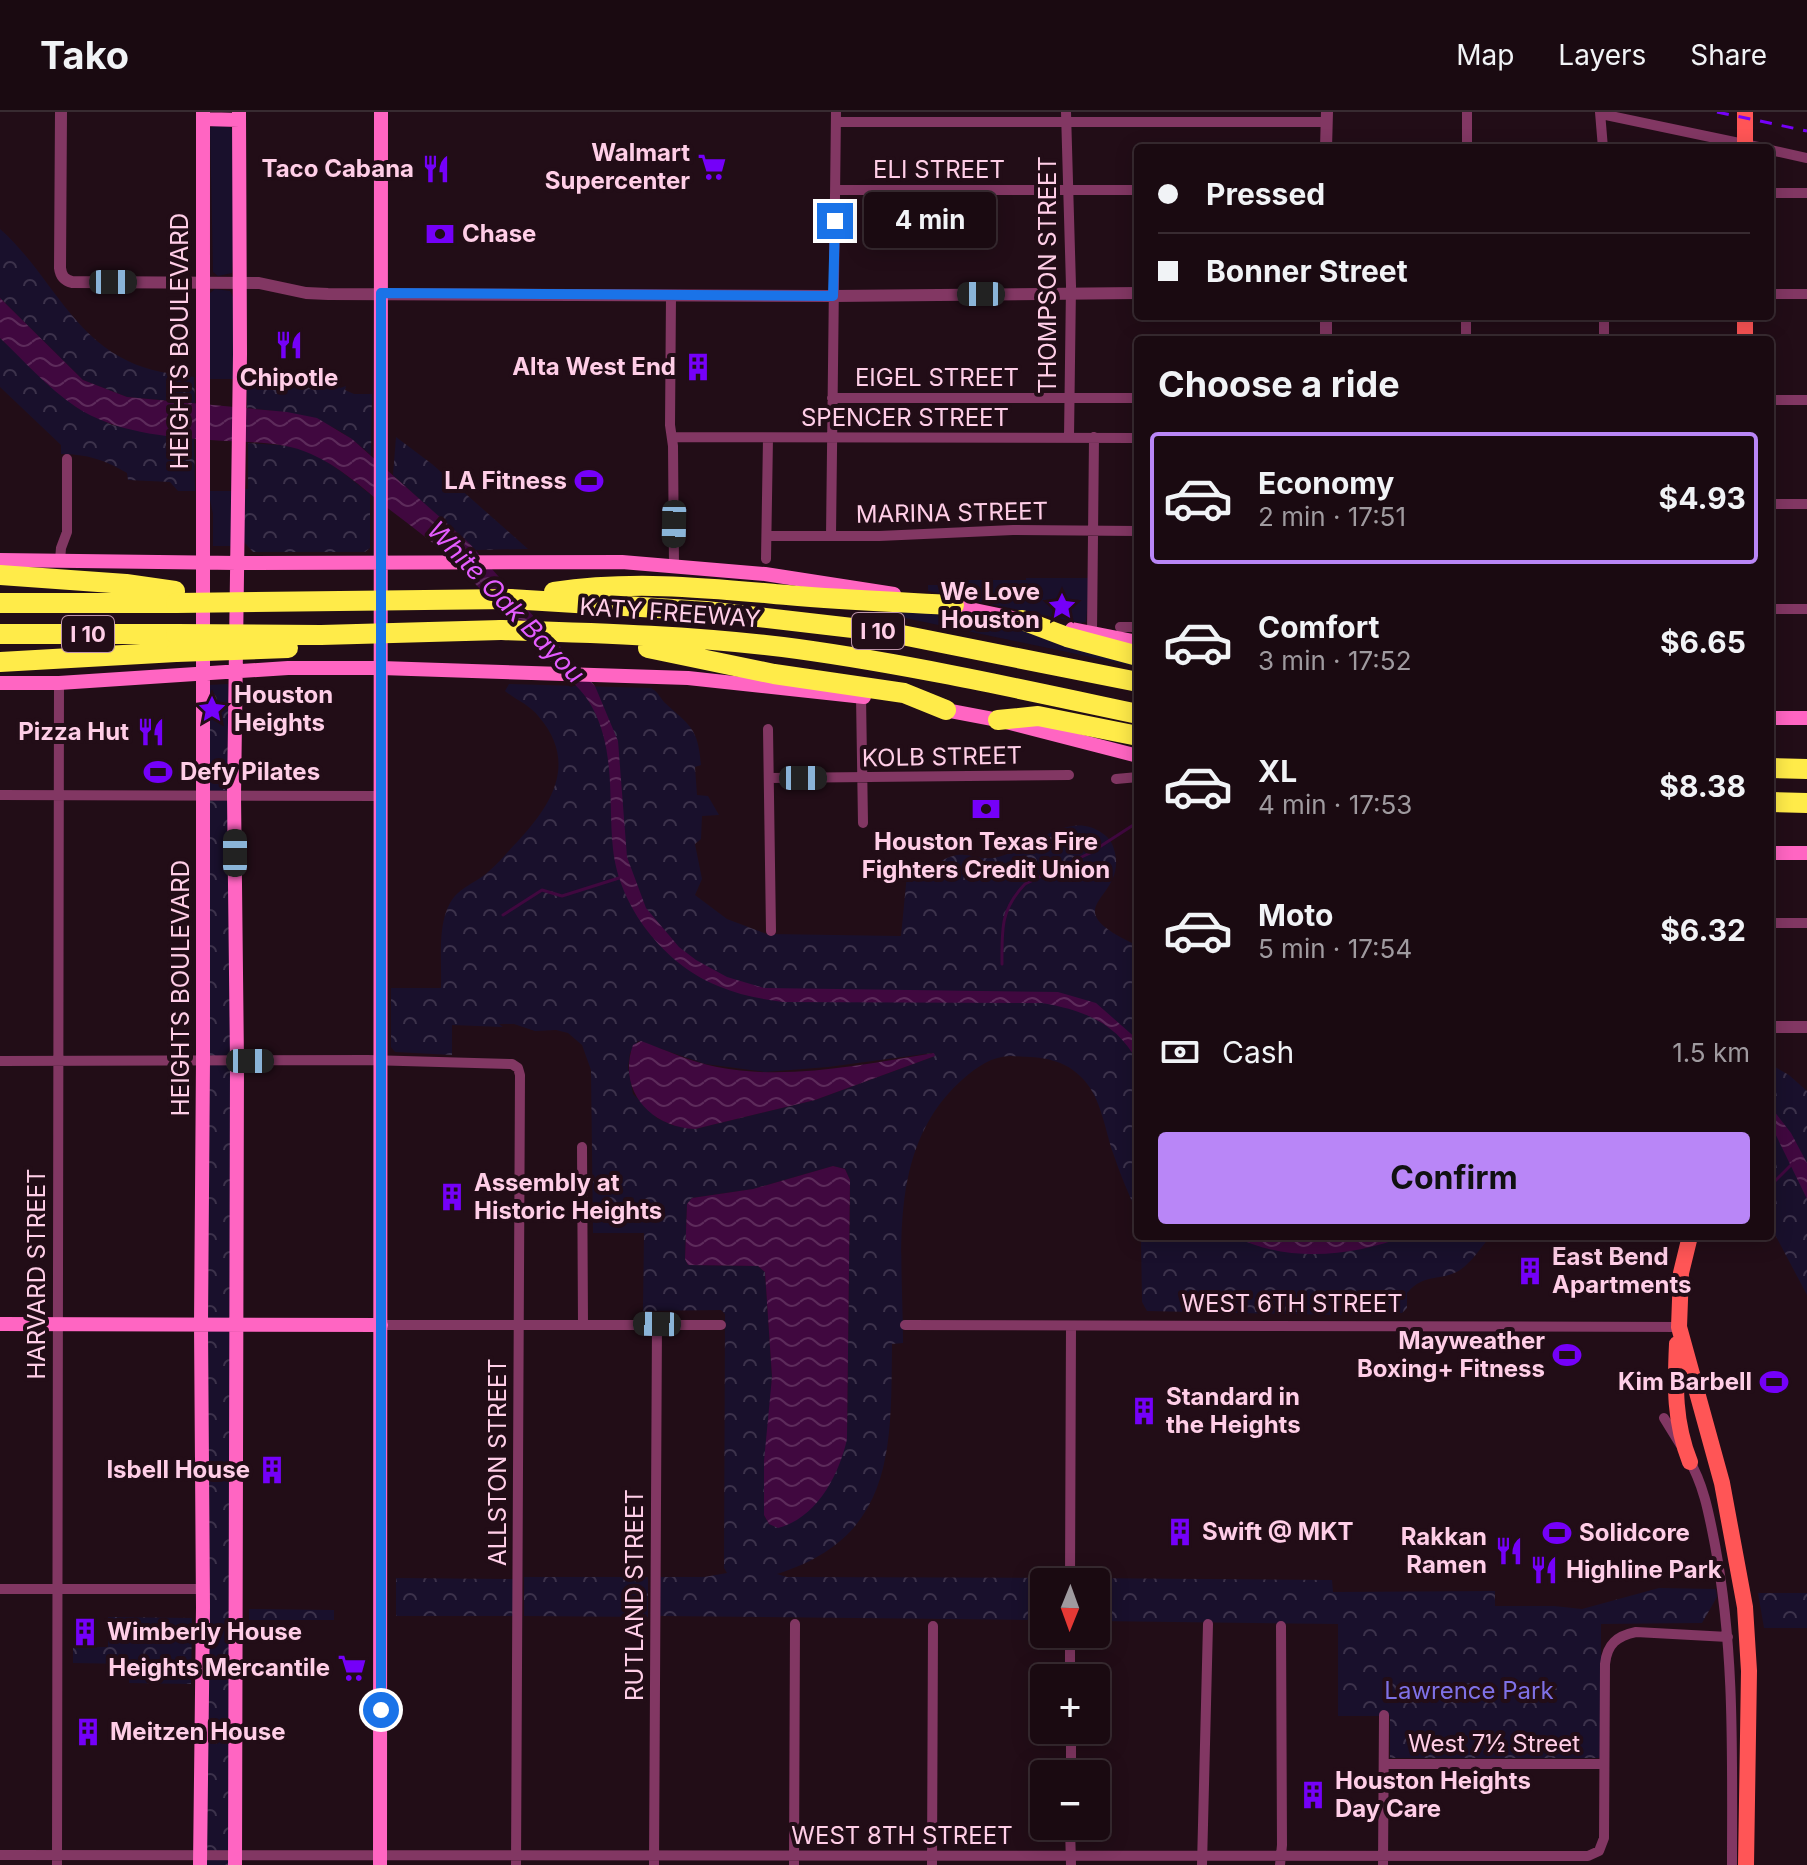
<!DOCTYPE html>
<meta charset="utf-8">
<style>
:root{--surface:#1a0a11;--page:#23131a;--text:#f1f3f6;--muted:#9f9a9f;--line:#382b31;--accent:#b986f7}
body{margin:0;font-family:Inter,sans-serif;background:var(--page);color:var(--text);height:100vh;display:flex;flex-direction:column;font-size:30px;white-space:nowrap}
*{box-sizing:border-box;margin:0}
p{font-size:26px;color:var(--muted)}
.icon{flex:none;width:44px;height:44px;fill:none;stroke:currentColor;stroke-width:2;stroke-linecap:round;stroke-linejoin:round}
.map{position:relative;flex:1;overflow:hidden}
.sheet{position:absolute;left:1134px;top:224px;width:640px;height:904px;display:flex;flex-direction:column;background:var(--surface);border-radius:8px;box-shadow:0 4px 20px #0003,0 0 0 2px var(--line)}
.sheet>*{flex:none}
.banner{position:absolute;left:1134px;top:32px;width:640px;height:176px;border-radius:8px;box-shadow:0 4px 20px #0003,0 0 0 2px var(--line);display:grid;align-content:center;height:176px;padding:0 24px;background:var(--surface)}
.needle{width:52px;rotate:181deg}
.fabs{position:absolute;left:1030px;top:1456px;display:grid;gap:16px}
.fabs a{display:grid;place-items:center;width:80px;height:80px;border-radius:8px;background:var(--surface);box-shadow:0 4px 20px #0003,0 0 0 2px var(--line);font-size:40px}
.end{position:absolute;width:36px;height:36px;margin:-18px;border:10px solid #1a73e8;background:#fff;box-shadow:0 0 0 4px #fff}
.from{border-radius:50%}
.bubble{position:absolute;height:56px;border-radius:8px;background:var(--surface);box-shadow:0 4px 20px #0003,0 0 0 2px var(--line);font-size:26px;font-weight:700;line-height:56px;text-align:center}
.car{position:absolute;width:24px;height:48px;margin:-24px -12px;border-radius:10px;box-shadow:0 0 6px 2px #0007;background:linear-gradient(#222 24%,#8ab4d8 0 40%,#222 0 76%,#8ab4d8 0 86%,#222 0)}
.banner b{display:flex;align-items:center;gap:28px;height:76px;font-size:30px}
.banner b+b{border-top:2px solid var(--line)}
.banner i{width:20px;height:20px;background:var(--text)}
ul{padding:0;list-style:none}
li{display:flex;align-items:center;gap:24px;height:132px;margin:0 16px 12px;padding:0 8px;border:4px solid transparent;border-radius:8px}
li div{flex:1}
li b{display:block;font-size:30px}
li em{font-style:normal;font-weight:700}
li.active{border-color:var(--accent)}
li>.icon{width:72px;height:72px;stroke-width:1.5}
h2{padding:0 24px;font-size:36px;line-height:96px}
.pay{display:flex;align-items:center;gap:20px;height:88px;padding:0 24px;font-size:30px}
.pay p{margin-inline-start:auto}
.action{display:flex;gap:16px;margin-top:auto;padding:16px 24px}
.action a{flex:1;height:92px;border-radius:8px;background:var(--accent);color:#111;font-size:32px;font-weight:700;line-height:92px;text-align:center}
header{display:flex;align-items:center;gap:48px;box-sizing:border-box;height:112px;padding:0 40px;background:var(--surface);border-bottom:2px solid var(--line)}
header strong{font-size:38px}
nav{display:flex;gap:44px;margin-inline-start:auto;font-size:28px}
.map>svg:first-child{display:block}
.grass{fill:#19102c}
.park{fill:url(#park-crowns);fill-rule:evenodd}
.water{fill:url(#water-waves)}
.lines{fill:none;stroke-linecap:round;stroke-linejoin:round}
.stream{stroke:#40083f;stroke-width:3}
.minor{stroke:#823763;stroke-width:10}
.tertiary{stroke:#823763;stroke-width:12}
.secondary{stroke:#ff65c2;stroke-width:14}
.primary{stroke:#ff5556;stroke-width:16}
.motorway{stroke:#ffeb49;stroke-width:20}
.rail{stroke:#7500f9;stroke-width:3;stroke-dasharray:12 10;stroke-linecap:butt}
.motorway-bridge{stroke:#ffeb49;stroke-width:20}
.route{stroke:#1a73e8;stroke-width:10}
.labels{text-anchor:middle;stroke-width:8;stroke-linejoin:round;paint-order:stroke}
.shield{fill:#220d17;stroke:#bd94a9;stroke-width:2}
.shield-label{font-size:22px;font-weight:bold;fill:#ffcee7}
.poi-label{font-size:24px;font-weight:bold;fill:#ffcee7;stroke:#220d17;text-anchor:start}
.street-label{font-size:24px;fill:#ffcee7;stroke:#220d17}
.park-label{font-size:24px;fill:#7f71e6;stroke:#220d17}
.water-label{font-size:26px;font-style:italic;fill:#e45cff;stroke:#220d17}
</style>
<header>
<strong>Tako</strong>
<nav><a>Map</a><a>Layers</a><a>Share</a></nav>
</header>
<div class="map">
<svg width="1807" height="1753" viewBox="0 0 1807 1753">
<defs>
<pattern id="park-crowns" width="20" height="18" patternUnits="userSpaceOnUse" patternTransform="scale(2)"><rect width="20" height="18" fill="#19102c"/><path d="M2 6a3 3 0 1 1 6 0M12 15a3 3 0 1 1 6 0" fill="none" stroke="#3c324b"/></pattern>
<pattern id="water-waves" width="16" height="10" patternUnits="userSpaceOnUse" patternTransform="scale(2)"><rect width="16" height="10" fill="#40083f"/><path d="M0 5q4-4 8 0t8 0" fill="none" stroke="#5d2b5b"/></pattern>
</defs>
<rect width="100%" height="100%" fill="#220d17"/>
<path class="grass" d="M213 14H229L233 19V149L232 161 218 164 213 160 210 16Z
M215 177 230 179 233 185V267H208L210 181Z
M208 379H233L232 434H213V402Z
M1026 466H1090L1086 510 1081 511 928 479V473H949L950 468H1026Z
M887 495 993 510 1138 549V555L886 502Z"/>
<path class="park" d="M0 117C47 158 70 222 128 249 148 259 172 262 194 265L195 291 127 285 83 268 0 186Z
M0 226 76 295 112 313 194 327 195 379H178L170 370 128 368 127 361C105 348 87 342 61 342V333L0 275Z
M247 268H336L340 276 346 274 345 278 354 282H372L371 343C327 304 304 302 247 296Z
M396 325 432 352 528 437 475 438 393 363Z
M248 331C261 332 274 332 287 334 319 339 346 363 370 382V436L365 440H253L244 430V377H248Z
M228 572 233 624 230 1753H207L209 573Z
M509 572 651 576C658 580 659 584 664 590 690 614 698 615 701 653L695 655 697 683 708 684 719 703 702 704 701 727 695 732 702 767 695 783 727 807 767 822 901 824 907 762C931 761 939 746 957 743 969 741 981 748 994 746 1028 740 1068 696 1102 721 1110 726 1113 732 1115 741 1126 790 1050 793 1138 834V1103C1129 1083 1120 1062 1113 1041 1105 1017 1101 987 1084 968 1064 945 1038 945 1011 944 992 944 977 955 963 967 886 1035 903 1140 903 1231L892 1232C891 1336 895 1425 777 1462L787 1465 1061 1466V1470H1044V1508L659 1504V1465H704L727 1461 724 1456 725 1202 721 1198 643 1199 644 1121H593L591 958 582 933 568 921 556 918 535 919 514 912H499L503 915 452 913V943L395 940 391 935V876H441C442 850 437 814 450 791 460 774 475 772 488 760 499 751 508 739 518 729 552 692 578 651 539 605 530 593 516 588 505 579ZM638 929 705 952 765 960 828 955 932 941 935 944 815 988 695 1017 672 1013 657 1006 633 982 628 955 630 941ZM833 1054 845 1057 850 1068 847 1327 769 1412 764 1403 772 1265 765 1160 758 1154 688 1153 685 1147 687 1092 692 1086 753 1077Z
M1770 952 1789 963 1807 979V1183L1770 1113Z
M1141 1124H1491C1481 1135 1472 1150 1460 1158 1441 1170 1425 1160 1407 1181V1196L1402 1201 1336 1203 1147 1199 1142 1190Z
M524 1465H648V1505L524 1504Z
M396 1466 514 1467 515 1504H396Z
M1078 1466 1332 1468 1333 1480 1495 1479V1494H1554L1582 1497 1659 1476 1716 1477 1717 1485 1702 1511 1601 1512V1646H1390V1604H1338V1512L1096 1509V1470H1078Z
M1758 1481H1807V1516H1764Z
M249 1497 334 1498V1508H249Z
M108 1505 192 1506 191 1572 129 1571V1552L73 1551V1535H108Z"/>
<path class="water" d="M0 186 83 268 127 285 287 300 317 306 352 327 469 431 595 574 618 629 627 745 646 796 679 835 696 848 727 865 764 876 1058 880 1096 891 1138 928V951C1118 911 1083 898 1042 891L783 890C761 887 739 883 718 874 664 852 619 795 613 737 608 689 616 639 592 595 584 579 569 567 556 555 520 522 489 485 455 451 434 430 408 412 385 394 361 375 339 354 311 342 280 328 243 331 210 328 165 325 114 320 76 295 48 276 24 249 0 226Z
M641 929C666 938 690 950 717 955 787 969 864 952 934 941L935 944 815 988 695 1017C650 1015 617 978 633 933Z
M1770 994 1791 1021 1807 1051V1087L1770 1011Z
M833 1054 845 1057 850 1068 847 1327C839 1363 817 1406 778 1416L769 1412 764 1403V1349L772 1265 765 1160 758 1154 688 1153 685 1147 687 1092 692 1086 753 1077Z
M1233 1124H1263L1298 1130 1406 1124C1351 1145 1287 1151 1233 1124Z"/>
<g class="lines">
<path class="stream" d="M503 803 542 778 562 784 619 766
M1002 852C1002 818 1000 798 1025 772L1090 741 1138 710
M1770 1074 1793 1051"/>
<path class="minor" d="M1066 0 1071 174 1069 325
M1600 0 1603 36
M1606 3 1763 36
M836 10H1327
M1467 36V0
M1770 38 1807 46
M836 78H1138
M1770 81H1807
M1770 182H1807
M671 183 670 313 673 334 674 453
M1466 228V204
M1604 228V204
M832 286H1138
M1770 288H1807
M672 325 1138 326
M1770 392H1807
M767 424H879L1013 418 1138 419
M831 424 836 0
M766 447 768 326
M60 448 61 436 67 420V347
M1770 497H1807
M1120 515H1138
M1092 521 1094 325
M861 584 863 711
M768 617 771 819
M769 666 1069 663
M1116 667 1138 665
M0 683 380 684
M1770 811H1807
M0 949 368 948 512 952 518 956 520 963 516 1753
M582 1035 583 1212
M381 1213H721
M905 1213 1679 1215
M1664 1306 1680 1332
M1688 1346C1704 1373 1709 1402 1715 1433 1735 1540 1732 1645 1732 1753
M1070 1470 1071 1214
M0 1477H203
M1070 1522V1566
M1384 1652H1604
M1071 1662V1618
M1070 1714 1071 1753
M0 1743 1588 1744 1599 1739 1604 1726 1605 1552C1607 1532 1617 1524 1636 1520L1728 1525
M57 1753 59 571
M654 1753 657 1212
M794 1753 795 1512
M932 1753 933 1514
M1202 1753 1208 1512
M1280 1753 1282 1733 1281 1514
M1383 1753 1384 1603"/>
<path class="tertiary" d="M61 0 60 156C61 164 64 168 72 170L259 171 306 181 328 182 833 184 1138 181
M1326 36 1327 0
M1326 228V204
M1770 915H1807"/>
<path class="secondary" d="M203 7 239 8
M0 448 237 451 622 450 765 462 894 482
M946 492 1032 510
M1072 517 1138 530
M0 571H59L288 556H381L688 566 864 585
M940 597 998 608 1138 644
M1770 606H1807
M1770 741H1807
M0 1212 381 1213
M200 1753 203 1495 201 1213 203 949V0
M235 1753 237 949 234 684 240 242 239 0
M380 1753 381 0"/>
<path class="primary" d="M1745 0V36
M1745 204V228
M1690 1124 1681 1161 1679 1215 1722 1371 1745 1495 1749 1559 1746 1753
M1677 1232C1675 1274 1674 1310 1690 1350"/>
<path class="motorway" d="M0 463 126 472 175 479
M554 480C633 468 708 476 787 483 843 488 898 490 954 493
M510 487 706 499 887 520 1138 570
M0 491H176
M1022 508 1067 525 1138 544
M501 518C600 521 700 524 798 537 913 553 1025 578 1138 602
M0 522H176
M648 536 774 562 904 581 946 598
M0 550 176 540
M998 608 1038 604 1138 624
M1770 656 1807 657
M1770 690 1807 691"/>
<path class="rail" d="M1717 0 1807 19"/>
<path class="motorway-bridge" d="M176 491 510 487
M176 522 321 523 501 518
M176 540 288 536"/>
</g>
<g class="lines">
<path class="route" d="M381 1598V181L833 184 835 109"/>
</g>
<defs>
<symbol id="supermarket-bare" viewBox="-9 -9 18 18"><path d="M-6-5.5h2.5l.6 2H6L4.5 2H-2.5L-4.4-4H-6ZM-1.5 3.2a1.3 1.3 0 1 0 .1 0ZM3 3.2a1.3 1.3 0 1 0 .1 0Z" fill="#7500f9" stroke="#220d17" stroke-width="2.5" paint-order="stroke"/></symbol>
<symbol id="restaurant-bare" viewBox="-9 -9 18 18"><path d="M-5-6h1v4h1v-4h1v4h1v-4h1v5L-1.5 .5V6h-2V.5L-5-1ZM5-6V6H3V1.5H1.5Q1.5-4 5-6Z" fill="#7500f9" stroke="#220d17" stroke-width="2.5" paint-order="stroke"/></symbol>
<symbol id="bank-bare" viewBox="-9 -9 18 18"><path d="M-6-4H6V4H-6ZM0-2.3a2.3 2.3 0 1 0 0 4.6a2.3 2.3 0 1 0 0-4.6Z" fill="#7500f9" stroke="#220d17" stroke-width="2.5" paint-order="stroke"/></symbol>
<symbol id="building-bare" viewBox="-9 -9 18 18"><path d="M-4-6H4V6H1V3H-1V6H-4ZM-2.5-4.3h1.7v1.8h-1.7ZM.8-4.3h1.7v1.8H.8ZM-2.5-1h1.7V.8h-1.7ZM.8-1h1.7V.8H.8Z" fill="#7500f9" stroke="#220d17" stroke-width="2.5" paint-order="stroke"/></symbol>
<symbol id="stadium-bare" viewBox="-9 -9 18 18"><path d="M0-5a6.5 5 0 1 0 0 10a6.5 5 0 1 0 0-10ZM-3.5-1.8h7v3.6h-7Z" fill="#7500f9" stroke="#220d17" stroke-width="2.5" paint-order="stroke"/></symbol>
<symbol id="sight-bare" viewBox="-9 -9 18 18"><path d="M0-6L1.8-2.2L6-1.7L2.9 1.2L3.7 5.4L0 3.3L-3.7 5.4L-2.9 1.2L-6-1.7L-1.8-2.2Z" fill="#7500f9" stroke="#220d17" stroke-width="2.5" paint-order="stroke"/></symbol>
</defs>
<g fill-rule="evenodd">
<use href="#supermarket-bare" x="692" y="35" width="40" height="40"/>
<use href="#restaurant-bare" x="416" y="37" width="40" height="40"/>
<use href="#bank-bare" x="420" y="102" width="40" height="40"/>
<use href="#restaurant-bare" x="269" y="213" width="40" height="40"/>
<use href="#building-bare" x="678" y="235" width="40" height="40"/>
<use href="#stadium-bare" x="569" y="349" width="40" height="40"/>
<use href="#sight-bare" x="1042" y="474" width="40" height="40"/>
<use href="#sight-bare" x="192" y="577" width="40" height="40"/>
<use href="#restaurant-bare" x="131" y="600" width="40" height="40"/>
<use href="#stadium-bare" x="138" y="640" width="40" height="40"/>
<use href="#bank-bare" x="966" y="677" width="40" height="40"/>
<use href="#building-bare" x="432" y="1065" width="40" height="40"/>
<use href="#building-bare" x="1510" y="1139" width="40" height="40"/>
<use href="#stadium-bare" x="1547" y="1223" width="40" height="40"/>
<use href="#stadium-bare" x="1754" y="1250" width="40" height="40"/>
<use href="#building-bare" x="1124" y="1279" width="40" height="40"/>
<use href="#building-bare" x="252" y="1338" width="40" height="40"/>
<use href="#building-bare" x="1160" y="1400" width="40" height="40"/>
<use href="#stadium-bare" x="1537" y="1401" width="40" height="40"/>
<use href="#restaurant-bare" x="1489" y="1419" width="40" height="40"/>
<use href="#restaurant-bare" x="1524" y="1438" width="40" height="40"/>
<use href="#building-bare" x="65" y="1500" width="40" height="40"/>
<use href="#supermarket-bare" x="332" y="1536" width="40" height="40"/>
<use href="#building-bare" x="68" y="1600" width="40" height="40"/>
<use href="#building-bare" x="1293" y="1663" width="40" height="40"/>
</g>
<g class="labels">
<g class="shield">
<rect x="852" y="501" width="52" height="36" rx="6"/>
<rect x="62" y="504" width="52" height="36" rx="6"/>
</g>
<g class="shield-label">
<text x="878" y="527">I 10</text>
<text x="88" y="530">I 10</text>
</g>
<g class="poi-label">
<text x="690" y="49" text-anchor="end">Walmart<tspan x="690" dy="28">Supercenter</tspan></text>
<text x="414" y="65" text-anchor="end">Taco Cabana</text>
<text x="462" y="130">Chase</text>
<text x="676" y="263" text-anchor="end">Alta West End</text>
<text x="289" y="274" text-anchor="middle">Chipotle</text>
<text x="567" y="377" text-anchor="end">LA Fitness</text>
<text x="1040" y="488" text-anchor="end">We Love<tspan x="1040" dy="28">Houston</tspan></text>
<text x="234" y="591">Houston<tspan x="234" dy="28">Heights</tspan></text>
<text x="129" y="628" text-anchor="end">Pizza Hut</text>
<text x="180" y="668">Defy Pilates</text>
<text x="986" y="738" text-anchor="middle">Houston Texas Fire<tspan x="986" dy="28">Fighters Credit Union</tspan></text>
<text x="474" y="1079">Assembly at<tspan x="474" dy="28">Historic Heights</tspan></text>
<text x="1552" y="1153">East Bend<tspan x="1552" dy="28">Apartments</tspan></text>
<text x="1545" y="1237" text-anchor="end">Mayweather<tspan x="1545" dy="28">Boxing+ Fitness</tspan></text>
<text x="1752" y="1278" text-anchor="end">Kim Barbell</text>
<text x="1166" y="1293">Standard in<tspan x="1166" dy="28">the Heights</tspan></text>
<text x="250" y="1366" text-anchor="end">Isbell House</text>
<text x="1202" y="1428">Swift @ MKT</text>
<text x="1579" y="1429">Solidcore</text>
<text x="1487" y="1433" text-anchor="end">Rakkan<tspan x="1487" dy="28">Ramen</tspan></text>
<text x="1566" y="1466">Highline Park</text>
<text x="107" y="1528">Wimberly House</text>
<text x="330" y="1564" text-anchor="end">Heights Mercantile</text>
<text x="110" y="1628">Meitzen House</text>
<text x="1335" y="1677">Houston Heights<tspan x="1335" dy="28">Day Care</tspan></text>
</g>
<g class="street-label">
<text x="939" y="66">ELI STREET</text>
<text transform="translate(1048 163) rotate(-90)" y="8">THOMPSON STREET</text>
<text transform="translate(180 229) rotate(-90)" y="8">HEIGHTS BOULEVARD</text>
<text x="937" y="274">EIGEL STREET</text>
<text x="905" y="314">SPENCER STREET</text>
<text transform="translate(952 401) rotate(-1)" y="8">MARINA STREET</text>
<text transform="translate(670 501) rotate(4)" y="8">KATY FREEWAY</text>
<text transform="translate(942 645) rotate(-1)" y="8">KOLB STREET</text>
<text transform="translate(181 876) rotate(-90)" y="8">HEIGHTS BOULEVARD</text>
<text transform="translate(37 1162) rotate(-90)" y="8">HARVARD STREET</text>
<text x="1292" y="1200">WEST 6TH STREET</text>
<text transform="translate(498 1350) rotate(-90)" y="8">ALLSTON STREET</text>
<text transform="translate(635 1483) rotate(-90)" y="8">RUTLAND STREET</text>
<text x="1494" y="1640">West 7½ Street</text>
<text x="902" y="1732">WEST 8TH STREET</text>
</g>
<g class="park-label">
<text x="1469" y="1587">Lawrence Park</text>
</g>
<g class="water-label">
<text transform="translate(506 490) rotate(46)" y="9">White Oak Bayou</text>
</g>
</g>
</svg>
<div class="fabs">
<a><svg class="needle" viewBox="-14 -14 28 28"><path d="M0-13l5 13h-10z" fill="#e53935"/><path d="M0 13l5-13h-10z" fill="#9f9a9f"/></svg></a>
<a>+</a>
<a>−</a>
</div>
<i class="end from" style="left:381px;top:1598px"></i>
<i class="end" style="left:835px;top:109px"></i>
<div class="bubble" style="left:864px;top:80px;width:132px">4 min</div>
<i class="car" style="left:113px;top:170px;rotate:90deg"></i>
<i class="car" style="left:981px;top:182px;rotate:270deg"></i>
<i class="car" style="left:674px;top:412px;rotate:181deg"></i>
<i class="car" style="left:803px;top:666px;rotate:90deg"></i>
<i class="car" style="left:235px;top:741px;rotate:0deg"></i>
<i class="car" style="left:250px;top:949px;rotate:90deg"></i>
<i class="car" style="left:657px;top:1212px;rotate:271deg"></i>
<div class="banner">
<b><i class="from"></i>Pressed</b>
<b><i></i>Bonner Street</b>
</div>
<section class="sheet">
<h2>Choose a ride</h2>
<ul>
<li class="active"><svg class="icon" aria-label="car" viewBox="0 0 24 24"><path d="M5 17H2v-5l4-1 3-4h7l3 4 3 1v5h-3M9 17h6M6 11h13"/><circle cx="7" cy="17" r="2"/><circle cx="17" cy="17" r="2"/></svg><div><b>Economy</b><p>2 min · 17:51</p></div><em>$4.93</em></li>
<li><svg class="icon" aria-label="car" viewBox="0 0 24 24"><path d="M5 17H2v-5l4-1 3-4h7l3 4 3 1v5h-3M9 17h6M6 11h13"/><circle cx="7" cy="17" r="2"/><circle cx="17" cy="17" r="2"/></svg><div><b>Comfort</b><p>3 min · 17:52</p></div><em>$6.65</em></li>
<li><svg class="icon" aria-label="car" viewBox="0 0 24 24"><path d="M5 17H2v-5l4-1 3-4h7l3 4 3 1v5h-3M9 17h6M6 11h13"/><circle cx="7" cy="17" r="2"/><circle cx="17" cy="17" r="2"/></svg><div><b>XL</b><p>4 min · 17:53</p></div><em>$8.38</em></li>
<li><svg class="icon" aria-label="car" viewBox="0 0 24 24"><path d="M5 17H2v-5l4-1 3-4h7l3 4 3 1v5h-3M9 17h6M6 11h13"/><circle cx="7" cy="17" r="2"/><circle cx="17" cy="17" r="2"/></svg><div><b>Moto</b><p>5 min · 17:54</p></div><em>$6.32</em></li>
</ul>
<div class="pay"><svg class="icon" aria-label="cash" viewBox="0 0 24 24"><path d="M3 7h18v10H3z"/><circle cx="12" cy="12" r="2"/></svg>Cash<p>1.5 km</p></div>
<div class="action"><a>Confirm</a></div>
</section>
</div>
